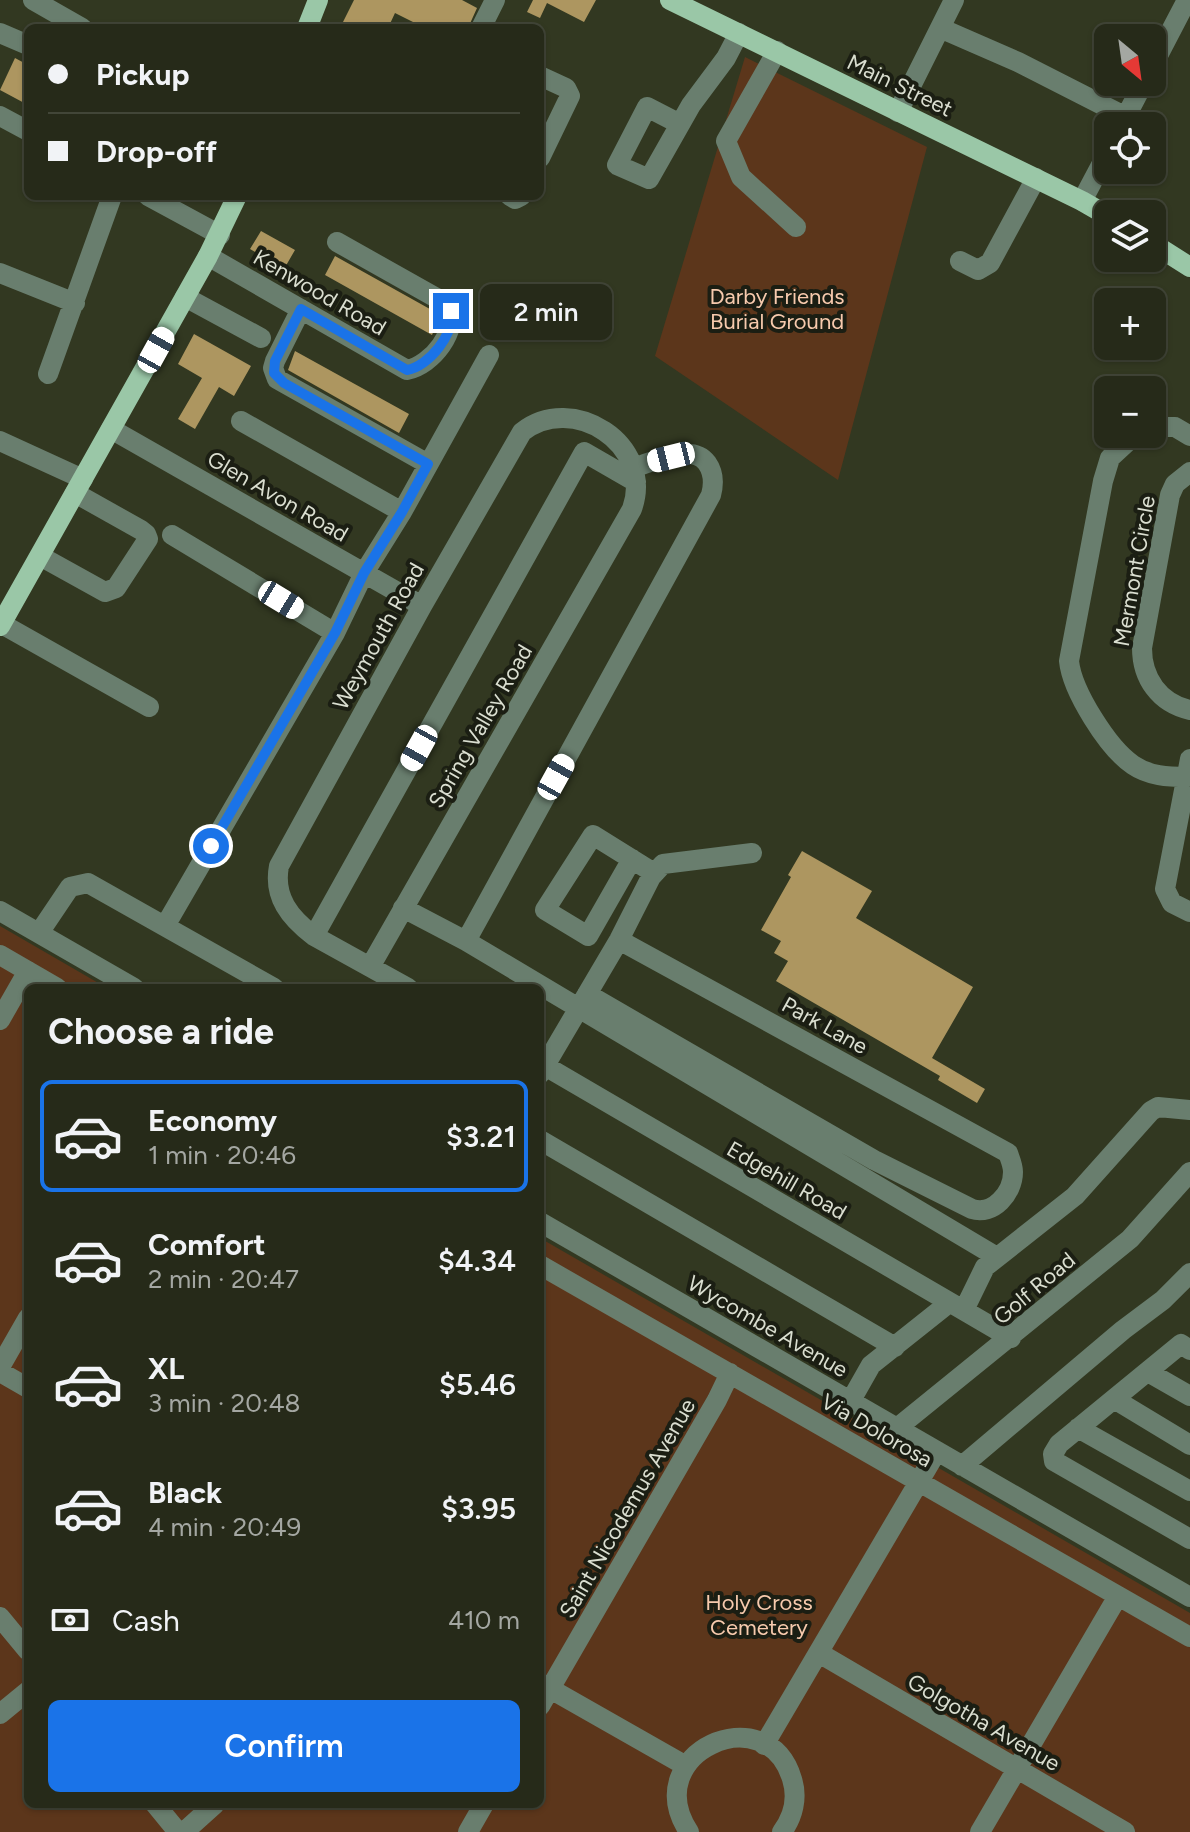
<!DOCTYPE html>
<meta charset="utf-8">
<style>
:root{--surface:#262a19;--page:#2e3222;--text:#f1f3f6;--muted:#a4a7a2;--line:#424638;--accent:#1a73e8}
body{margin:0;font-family:Figtree,sans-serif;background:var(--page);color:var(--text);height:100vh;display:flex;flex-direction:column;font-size:30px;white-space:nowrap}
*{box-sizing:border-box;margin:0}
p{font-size:26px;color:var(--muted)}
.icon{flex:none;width:44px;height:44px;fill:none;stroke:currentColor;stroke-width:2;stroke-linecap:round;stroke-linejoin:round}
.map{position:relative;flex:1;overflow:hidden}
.side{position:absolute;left:24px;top:984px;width:520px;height:824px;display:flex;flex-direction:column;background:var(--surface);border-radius:12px;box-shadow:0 2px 6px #0004,0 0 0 2px var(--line)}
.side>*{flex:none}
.banner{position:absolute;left:24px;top:24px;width:520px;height:176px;border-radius:12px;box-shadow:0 2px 6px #0004,0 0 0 2px var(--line);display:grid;align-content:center;height:176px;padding:0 24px;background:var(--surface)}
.needle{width:52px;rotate:151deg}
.fabs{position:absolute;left:1094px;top:24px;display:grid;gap:16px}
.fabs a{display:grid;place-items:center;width:72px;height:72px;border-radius:12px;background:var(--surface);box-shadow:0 2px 6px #0004,0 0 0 2px var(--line);font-size:40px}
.end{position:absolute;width:36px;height:36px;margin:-18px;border:10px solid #1a73e8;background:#fff;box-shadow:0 0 0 4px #fff}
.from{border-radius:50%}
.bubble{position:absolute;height:56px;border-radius:12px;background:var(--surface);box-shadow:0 2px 6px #0004,0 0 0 2px var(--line);font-size:26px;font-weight:600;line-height:56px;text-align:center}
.car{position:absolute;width:24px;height:48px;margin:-24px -12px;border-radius:10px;box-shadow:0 0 6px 2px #0007;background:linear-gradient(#fff 24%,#345 0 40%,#fff 0 76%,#345 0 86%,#fff 0)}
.banner b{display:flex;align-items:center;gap:28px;height:76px;font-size:30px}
.banner b+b{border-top:2px solid var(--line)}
.banner i{width:20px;height:20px;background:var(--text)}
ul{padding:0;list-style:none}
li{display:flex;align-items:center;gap:24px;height:112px;margin:0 16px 12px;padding:0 8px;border:4px solid transparent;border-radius:12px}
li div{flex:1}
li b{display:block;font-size:30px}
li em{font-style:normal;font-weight:600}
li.active{border-color:var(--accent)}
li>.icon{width:72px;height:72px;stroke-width:1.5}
h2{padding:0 24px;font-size:36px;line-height:96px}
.pay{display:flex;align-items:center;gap:20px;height:88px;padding:0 24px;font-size:30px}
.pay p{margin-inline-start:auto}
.primary-button{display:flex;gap:16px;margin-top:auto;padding:16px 24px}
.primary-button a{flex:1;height:92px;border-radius:12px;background:var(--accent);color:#fff;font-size:32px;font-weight:600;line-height:92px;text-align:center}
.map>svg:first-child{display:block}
.green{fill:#5c361b}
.building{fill:#ad9660}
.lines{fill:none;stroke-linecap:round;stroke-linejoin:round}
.minor{stroke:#697e6e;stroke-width:20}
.major{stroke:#9ac7a7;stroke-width:20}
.route{stroke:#1a73e8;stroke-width:10}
.labels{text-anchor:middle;stroke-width:8;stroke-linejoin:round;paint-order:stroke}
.street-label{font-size:22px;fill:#daded0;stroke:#1b1e13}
.park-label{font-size:22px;fill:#f7caad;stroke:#1b1e13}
</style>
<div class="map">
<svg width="1190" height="1832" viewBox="0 0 1190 1832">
<rect width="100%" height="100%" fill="#323821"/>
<path class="green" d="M745 57 927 147 838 480 655 356Z
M0 926 107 988H28V1804H540V1238L1190 1613V1832H0Z"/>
<path class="building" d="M354 0H462L477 8 468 28H425L395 13 388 28H340Z
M533 0H596L584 22 547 3 540 18 527 12Z
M15 58 28 65V105L0 90Z
M261 231 295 250 284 269 250 249Z
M335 256 437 313V323L432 335 325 275Z
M194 334 251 366 234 396 219 387 195 429 178 419 202 378 178 364Z
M295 351 409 414 399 433 288 370Z
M802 851 872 891 856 918 973 987 932 1058 985 1089 977 1103 938 1080 940 1076 776 981 788 961 774 953 781 941 761 930 791 877 788 875Z"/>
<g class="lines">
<path class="minor" d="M33 0 82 28
M481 28 495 0
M940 28 1018 62 1126 117
M0 33 28 45
M777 51 726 141 741 177 796 227
M1152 67 1187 0
M540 76 566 88 570 96 540 158
M898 112 954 0
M0 116 28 131
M680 124 647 107 617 165 649 179 691 105 726 58 739 33
M1121 126 1144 82
M148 196 220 235
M510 196 515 199 521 196
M1082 201 1108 152
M208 256 407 370C432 365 459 331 449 305L337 242
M960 261 978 270 990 263 1036 178
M0 273 75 303
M185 297 261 338
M301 309 275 361 273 368 277 379 428 464
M48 374 112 196
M241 421 402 512
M1152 427H1175L1190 436
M111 429 422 606
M1136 434 1110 458 1103 481 1069 661C1072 691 1108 748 1133 765 1149 776 1168 777 1187 777
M0 441 83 479
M1190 472 1175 484 1170 495 1142 648C1142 678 1159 703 1190 710
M172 535 335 633
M40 556 105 592 116 588 148 539 146 534 141 530 75 493
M0 623 149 707
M1190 759 1165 889 1172 903 1190 912
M632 859 588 936 545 910 593 835 654 873
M403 908 466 941 997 1257
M0 911 134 988
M165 926 335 633 364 573 402 512 489 355
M39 933 70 887 88 883 274 988
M314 936 584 452 636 482
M466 941 711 495C714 484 714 473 707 463 692 442 653 462 633 468
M0 955 57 988
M370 967 632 509C655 444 572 392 522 432L422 606 279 866C273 897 290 918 314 936L408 988
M587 994 874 1160 972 1209C993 1216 1013 1193 1013 1172 1013 1165 1010 1159 1008 1153L619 940
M0 1020 28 971
M540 1063 1011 1338
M540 1074 619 940 651 877 663 864 752 853
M540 1140 895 1347
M540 1222 1190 1597
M540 1265 1190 1637
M964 1310 985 1267 1075 1196 1151 1111 1158 1107 1190 1110
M1190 1350 1181 1344 1059 1444 1053 1454 1054 1461 1190 1539
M0 1367 28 1318
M0 1372 28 1388
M1148 1372 1190 1396
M1114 1399 1190 1445
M850 1402 871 1365 949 1303
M897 1428 1130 1239 1190 1172
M1078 1428 1190 1491
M962 1466 1123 1330 1163 1300 1190 1273
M0 1617 28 1651
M819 1653 1125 1832
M540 1683 686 1766
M540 1706 717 1400 730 1373
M0 1714 28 1691
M764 1745 937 1451
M155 1804 178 1832
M184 1832 215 1804
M468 1832 484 1804
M689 1832C637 1753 767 1695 792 1779 798 1798 793 1817 782 1832
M980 1832 1118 1596"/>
<path class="major" d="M670 0 1082 201 1108 216
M307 28 318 0
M1152 243 1190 267
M0 626 208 256 237 196"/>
</g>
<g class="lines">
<path class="route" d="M211 846 335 633 364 573 402 512 428 464 284 383 274 373 275 361 301 309 407 370C429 366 455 334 451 311"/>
</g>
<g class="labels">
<g class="street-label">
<text transform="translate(900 85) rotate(26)" y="8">Main Street</text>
<text transform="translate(320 292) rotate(30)" y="8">Kenwood Road</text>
<text transform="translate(278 496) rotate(30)" y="8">Glen Avon Road</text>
<text transform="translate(1134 571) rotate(-80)" y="8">Mermont Circle</text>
<text transform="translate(378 636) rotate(-61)" y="8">Weymouth Road</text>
<text transform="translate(480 726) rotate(-60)" y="8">Spring Valley Road</text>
<text transform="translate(825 1025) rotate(29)" y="8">Park Lane</text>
<text transform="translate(787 1180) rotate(30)" y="8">Edgehill Road</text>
<text transform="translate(1034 1288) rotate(-40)" y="8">Golf Road</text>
<text transform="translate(768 1326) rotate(30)" y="8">Wycombe Avenue</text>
<text transform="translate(877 1430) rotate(30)" y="8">Via Dolorosa</text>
<text transform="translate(627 1508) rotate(-60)" y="8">Saint Nicodemus Avenue</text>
<text transform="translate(984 1722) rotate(30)" y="8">Golgotha Avenue</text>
</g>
<g class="park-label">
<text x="777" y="304">Darby Friends<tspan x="777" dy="25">Burial Ground</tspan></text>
<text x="759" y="1610">Holy Cross<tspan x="759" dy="25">Cemetery</tspan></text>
</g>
</g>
</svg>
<div class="fabs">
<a><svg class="needle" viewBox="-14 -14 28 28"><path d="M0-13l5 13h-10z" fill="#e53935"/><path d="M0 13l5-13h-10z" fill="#a4a7a2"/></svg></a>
<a><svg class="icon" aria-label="locate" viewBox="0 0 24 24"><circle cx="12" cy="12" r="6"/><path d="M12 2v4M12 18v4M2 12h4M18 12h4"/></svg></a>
<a><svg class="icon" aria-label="layers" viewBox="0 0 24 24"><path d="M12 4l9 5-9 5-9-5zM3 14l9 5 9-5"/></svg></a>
<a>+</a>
<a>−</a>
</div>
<i class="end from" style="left:211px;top:846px"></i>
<i class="end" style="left:451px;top:311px"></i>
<div class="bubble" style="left:480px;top:284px;width:132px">2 min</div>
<i class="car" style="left:156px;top:350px;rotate:29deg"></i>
<i class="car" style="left:671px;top:457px;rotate:256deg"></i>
<i class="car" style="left:281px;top:600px;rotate:121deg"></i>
<i class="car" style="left:419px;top:748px;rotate:209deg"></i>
<i class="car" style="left:556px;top:777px;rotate:29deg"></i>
<div class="banner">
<b><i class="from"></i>Pickup</b>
<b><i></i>Drop-off</b>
</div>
<section class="side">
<h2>Choose a ride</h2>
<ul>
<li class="active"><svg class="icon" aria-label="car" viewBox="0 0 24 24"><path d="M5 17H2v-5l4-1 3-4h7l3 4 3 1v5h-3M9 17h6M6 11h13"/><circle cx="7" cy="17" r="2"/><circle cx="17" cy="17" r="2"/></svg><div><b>Economy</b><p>1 min · 20:46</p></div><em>$3.21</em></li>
<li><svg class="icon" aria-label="car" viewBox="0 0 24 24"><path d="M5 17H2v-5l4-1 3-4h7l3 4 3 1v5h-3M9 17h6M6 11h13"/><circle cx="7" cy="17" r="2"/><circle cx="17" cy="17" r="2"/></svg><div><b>Comfort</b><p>2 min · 20:47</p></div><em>$4.34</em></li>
<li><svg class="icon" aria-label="car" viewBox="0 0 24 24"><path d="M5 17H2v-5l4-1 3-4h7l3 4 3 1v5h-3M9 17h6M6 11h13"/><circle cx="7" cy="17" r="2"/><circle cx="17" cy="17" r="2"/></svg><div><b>XL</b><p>3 min · 20:48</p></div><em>$5.46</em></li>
<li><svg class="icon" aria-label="car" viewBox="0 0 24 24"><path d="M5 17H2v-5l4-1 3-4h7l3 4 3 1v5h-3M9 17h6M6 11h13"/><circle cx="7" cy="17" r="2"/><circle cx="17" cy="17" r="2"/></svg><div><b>Black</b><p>4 min · 20:49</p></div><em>$3.95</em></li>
</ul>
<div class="pay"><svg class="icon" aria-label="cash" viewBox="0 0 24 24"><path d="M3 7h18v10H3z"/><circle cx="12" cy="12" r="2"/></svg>Cash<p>410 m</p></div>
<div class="primary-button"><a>Confirm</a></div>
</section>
</div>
